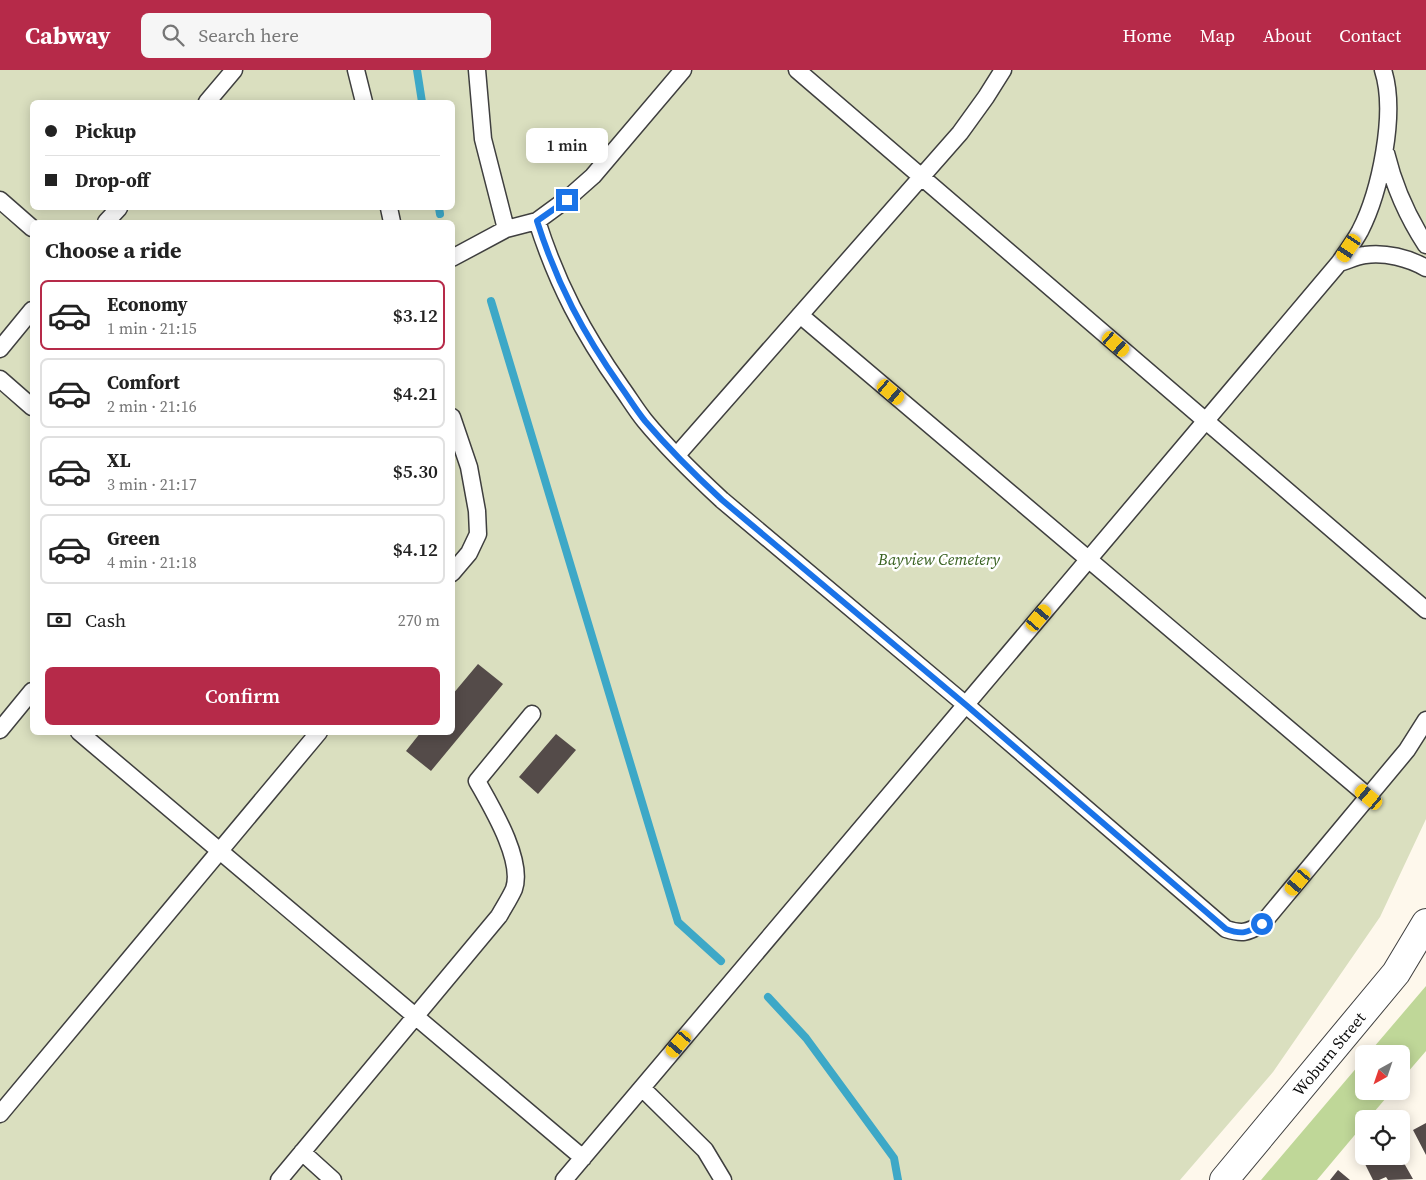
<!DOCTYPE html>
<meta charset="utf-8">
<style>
:root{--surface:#fff;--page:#f6f6f6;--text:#222;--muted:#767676;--line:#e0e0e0;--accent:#b62a49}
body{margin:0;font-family:"Source Serif 4",serif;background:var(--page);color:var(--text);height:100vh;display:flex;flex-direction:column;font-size:19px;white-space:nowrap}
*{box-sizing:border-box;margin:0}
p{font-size:16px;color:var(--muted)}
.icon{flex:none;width:28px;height:28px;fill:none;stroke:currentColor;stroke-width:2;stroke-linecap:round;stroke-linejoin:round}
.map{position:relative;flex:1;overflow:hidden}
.panel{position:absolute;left:30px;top:150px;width:425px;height:515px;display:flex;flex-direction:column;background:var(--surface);border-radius:8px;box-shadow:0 2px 12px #0003}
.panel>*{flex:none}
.top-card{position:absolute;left:30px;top:30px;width:425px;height:110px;border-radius:8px;box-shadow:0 2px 12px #0003;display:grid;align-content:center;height:110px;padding:0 15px;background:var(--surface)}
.needle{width:32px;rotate:220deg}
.buttons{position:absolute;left:1355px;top:975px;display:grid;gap:10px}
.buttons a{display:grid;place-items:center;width:55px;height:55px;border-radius:8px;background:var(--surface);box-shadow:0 2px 12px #0003;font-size:25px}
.end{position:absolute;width:22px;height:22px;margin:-11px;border:6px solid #1a73e8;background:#fff;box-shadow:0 0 0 2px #fff}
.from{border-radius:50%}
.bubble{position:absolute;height:35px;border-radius:8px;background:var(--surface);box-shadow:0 2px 12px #0003;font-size:16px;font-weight:600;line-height:35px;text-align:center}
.car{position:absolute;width:15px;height:30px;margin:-15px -8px;border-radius:6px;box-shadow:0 0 4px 1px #0007;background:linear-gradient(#f5c518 24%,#345 0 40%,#f5c518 0 76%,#345 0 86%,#f5c518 0)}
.top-card b{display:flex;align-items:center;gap:18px;height:48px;font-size:19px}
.top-card b+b{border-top:1px solid var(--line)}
.top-card i{width:12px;height:12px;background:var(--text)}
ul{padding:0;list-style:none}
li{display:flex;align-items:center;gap:15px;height:70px;margin:0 10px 8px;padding:0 5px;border:2px solid var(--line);border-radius:8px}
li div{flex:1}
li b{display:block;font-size:19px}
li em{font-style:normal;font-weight:600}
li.current{border-color:var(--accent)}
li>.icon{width:45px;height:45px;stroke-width:1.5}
h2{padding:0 15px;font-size:22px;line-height:60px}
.pay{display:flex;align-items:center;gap:12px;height:55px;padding:0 15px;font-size:19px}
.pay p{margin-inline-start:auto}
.primary-button{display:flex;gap:10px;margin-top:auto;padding:10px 15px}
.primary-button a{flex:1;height:58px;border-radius:8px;background:var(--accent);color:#fff;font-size:20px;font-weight:600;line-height:58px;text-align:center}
header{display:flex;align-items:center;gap:30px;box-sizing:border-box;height:70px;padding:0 25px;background:var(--accent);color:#fff}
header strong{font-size:24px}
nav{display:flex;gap:28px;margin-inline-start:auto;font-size:18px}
.search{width:350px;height:45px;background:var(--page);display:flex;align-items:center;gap:12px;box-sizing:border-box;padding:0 18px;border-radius:8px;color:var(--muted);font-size:19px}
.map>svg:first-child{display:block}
.forest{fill:#bfd798}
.cemetery{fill:#dadfbf;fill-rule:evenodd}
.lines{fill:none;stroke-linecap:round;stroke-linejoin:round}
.stream{stroke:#3da8c7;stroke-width:8}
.building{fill:#544b49}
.service-casing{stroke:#3f3f3f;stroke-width:19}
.tertiary-casing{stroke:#3f3f3f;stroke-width:30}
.service{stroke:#fff;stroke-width:16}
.tertiary{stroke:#fff;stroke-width:28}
.route{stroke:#1a73e8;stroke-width:6}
.labels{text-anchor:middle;stroke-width:5;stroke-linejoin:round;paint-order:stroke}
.park-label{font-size:16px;font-style:italic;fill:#386120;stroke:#fff}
.street-label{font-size:16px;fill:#0c0c0c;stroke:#fff}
</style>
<header>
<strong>Cabway</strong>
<div class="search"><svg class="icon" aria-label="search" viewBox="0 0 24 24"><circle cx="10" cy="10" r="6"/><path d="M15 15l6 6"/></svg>Search here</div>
<nav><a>Home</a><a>Map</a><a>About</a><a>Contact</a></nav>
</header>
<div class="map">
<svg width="1426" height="1110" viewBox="0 0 1426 1110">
<rect width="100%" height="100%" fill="#fef8ec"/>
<path class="forest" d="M1426 916V981L1401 1010V984H1368Z
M1364 989V1021H1392L1368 1049H1364V1054L1317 1110H1261Z"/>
<path class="cemetery" d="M0 0H1426V749L1380 847 1273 1002 1180 1110H0ZM32 32H452V138H32ZM32 152H452V662H32Z"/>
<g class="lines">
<path class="stream" d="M417 0 422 32
M439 138 440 144
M491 231 678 852 721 891
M768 927 806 968 894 1088 898 1110"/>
</g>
<path class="building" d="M478 594 503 614 431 701 406 681 421 662H452V625Z
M556 664 576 680 538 724 519 707Z
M1426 1053V1085L1413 1060Z
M1374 1086H1400L1413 1109 1388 1110 1386 1107 1379 1110H1373L1364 1092Z
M1338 1100 1350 1110H1330Z"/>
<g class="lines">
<defs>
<path id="service" d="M356 0 364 32
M477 0 483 69 506 159
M797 0 1426 540
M207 32 234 0
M1386 83C1394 116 1407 146 1426 175
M0 130 32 158
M389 138 392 152
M537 151C557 214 583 263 621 317 629 328 636 340 645 351 668 379 695 405 722 430L966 635 1226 859C1242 864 1247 863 1262 854L1407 680 1426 650
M106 152 119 138
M452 188 506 159 537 151 567 129 593 106 683 0
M1339 193C1347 191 1356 186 1365 185 1385 182 1409 188 1426 198
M800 245 1369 727
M0 279 32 240
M0 309 32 337
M452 347 469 397 477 441 478 464 469 483 452 503
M677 385 960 63 986 27 1003 0
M0 660 32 621
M79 662 583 1088
M642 1018 705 1080 723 1110
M0 1044 319 662
M302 1082 333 1110
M279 1110 499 846C504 837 510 828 514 819 524 790 491 736 477 711L532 644
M564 1110 1339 193C1346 183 1354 172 1360 161 1380 122 1397 43 1383 0"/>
<g id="tertiary">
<path id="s1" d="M1224 1110 1396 903 1426 853"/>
</g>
</defs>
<use href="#service" class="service-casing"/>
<use href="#tertiary" class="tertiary-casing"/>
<use href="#service" class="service"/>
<use href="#tertiary" class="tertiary"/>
</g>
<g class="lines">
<path class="route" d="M567 130 537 151C557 214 583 263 621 317 629 328 636 340 645 351 669 379 695 405 722 430L966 635 1226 859C1242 865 1247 863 1262 854"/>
</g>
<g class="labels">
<g class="park-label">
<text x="939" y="495">Bayview Cemetery</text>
</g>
<g class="street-label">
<text dy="6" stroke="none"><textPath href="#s1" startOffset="164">Woburn Street</textPath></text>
</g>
</g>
</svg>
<div class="buttons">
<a><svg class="needle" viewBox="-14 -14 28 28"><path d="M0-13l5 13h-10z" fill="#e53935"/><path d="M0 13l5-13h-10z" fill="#767676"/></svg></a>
<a><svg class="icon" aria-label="locate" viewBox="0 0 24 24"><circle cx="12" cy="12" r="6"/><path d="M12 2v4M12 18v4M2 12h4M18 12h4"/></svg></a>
</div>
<i class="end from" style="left:1262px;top:854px"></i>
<i class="end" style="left:567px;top:130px"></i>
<div class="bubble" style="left:526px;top:58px;width:82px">1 min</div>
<i class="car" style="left:1349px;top:178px;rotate:214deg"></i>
<i class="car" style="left:1116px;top:274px;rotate:131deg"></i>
<i class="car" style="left:891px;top:322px;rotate:130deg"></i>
<i class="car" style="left:1039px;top:548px;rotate:40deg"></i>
<i class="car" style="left:1369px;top:727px;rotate:310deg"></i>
<i class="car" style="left:1298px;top:812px;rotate:220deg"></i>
<i class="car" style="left:679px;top:974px;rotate:220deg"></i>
<div class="top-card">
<b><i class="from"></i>Pickup</b>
<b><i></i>Drop-off</b>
</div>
<section class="panel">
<h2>Choose a ride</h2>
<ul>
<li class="current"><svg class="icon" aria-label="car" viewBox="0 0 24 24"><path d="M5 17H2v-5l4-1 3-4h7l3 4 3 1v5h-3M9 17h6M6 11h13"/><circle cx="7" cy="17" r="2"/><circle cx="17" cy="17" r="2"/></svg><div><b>Economy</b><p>1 min · 21:15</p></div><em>$3.12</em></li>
<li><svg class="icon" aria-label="car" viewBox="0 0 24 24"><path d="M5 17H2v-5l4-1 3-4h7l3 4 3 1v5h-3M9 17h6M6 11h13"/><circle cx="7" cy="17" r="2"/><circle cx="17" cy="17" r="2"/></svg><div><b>Comfort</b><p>2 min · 21:16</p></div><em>$4.21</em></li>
<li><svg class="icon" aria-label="car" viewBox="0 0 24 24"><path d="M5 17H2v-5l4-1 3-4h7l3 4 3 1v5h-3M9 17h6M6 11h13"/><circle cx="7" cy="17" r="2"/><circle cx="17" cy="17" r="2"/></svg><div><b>XL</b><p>3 min · 21:17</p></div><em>$5.30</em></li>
<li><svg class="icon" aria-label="car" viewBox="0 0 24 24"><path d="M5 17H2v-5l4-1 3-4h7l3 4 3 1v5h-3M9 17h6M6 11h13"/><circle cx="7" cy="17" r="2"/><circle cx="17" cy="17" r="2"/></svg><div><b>Green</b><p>4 min · 21:18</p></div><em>$4.12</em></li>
</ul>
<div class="pay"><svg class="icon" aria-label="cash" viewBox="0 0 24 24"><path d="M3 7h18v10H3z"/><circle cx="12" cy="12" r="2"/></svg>Cash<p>270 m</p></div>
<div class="primary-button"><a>Confirm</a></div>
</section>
</div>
